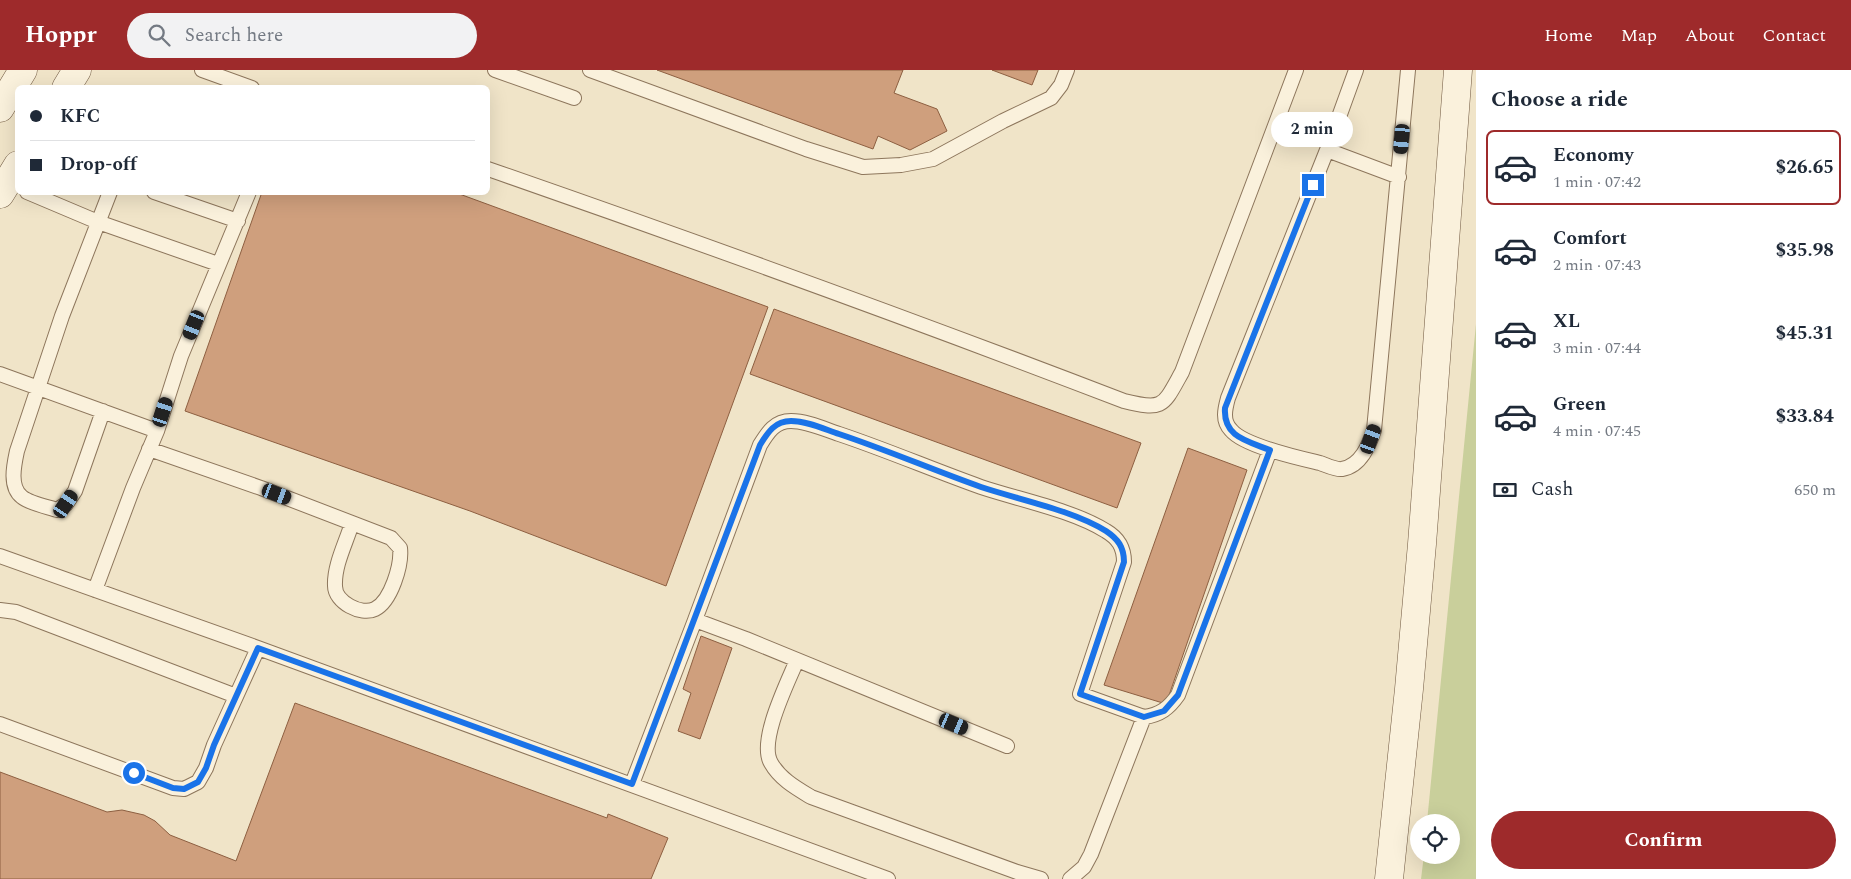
<!DOCTYPE html>
<meta charset="utf-8">
<style>
:root{--surface:#fff;--page:#f2f2f3;--text:#1f2937;--muted:#747a83;--line:#e0e1e3;--accent:#9e2a2b}
body{margin:0;font-family:Spectral,serif;background:var(--page);color:var(--text);height:100vh;display:flex;flex-direction:column;font-size:19px;white-space:nowrap}
*{box-sizing:border-box;margin:0}
p{font-size:16px;color:var(--muted)}
.icon{flex:none;width:28px;height:28px;fill:none;stroke:currentColor;stroke-width:2;stroke-linecap:round;stroke-linejoin:round}
.map{position:relative;flex:1;overflow:hidden}
.drawer{display:flex;flex-direction:column;background:var(--surface);width:375px}
.drawer>*{flex:none}
.hud{position:absolute;left:15px;top:15px;width:475px;height:110px;border-radius:8px;box-shadow:0 5px 20px #0002;display:grid;align-content:center;height:110px;padding:0 15px;background:var(--surface)}
.buttons{position:absolute;left:1410px;top:744px;display:grid;gap:10px}
.buttons a{display:grid;place-items:center;width:50px;height:50px;border-radius:50%;background:var(--surface);box-shadow:0 5px 20px #0002;font-size:25px}
.end{position:absolute;width:22px;height:22px;margin:-11px;border:6px solid #1a73e8;background:#fff;box-shadow:0 0 0 2px #fff}
.from{border-radius:50%}
.bubble{position:absolute;height:35px;border-radius:18px;background:var(--surface);box-shadow:0 5px 20px #0002;font-size:16px;font-weight:700;line-height:35px;text-align:center}
.car{position:absolute;width:15px;height:30px;margin:-15px -8px;border-radius:6px;box-shadow:0 0 4px 1px #0007;background:linear-gradient(#222 24%,#8ab4d8 0 40%,#222 0 76%,#8ab4d8 0 86%,#222 0)}
.hud b{display:flex;align-items:center;gap:18px;height:48px;font-size:19px}
.hud b+b{border-top:1px solid var(--line)}
.hud i{width:12px;height:12px;background:var(--text)}
ul{padding:0;list-style:none}
li{display:flex;align-items:center;gap:15px;height:75px;margin:0 10px 8px;padding:0 5px;border:2px solid transparent;border-radius:8px}
li div{flex:1}
li b{display:block;font-size:19px}
li em{font-style:normal;font-weight:700}
li.on{border-color:var(--accent)}
li>.icon{width:45px;height:45px;stroke-width:1.5}
h2{padding:0 15px;font-size:22px;line-height:60px}
.pay{display:flex;align-items:center;gap:12px;height:55px;padding:0 15px;font-size:19px}
.pay p{margin-inline-start:auto}
.button{display:flex;gap:10px;margin-top:auto;padding:10px 15px}
.button a{flex:1;height:58px;border-radius:30px;background:var(--accent);color:#fff;font-size:20px;font-weight:700;line-height:58px;text-align:center}
header{display:flex;align-items:center;gap:30px;box-sizing:border-box;height:70px;padding:0 25px;background:var(--accent);color:#fff}
header strong{font-size:24px}
nav{display:flex;gap:28px;margin-inline-start:auto;font-size:18px}
.search{width:350px;height:45px;background:var(--page);display:flex;align-items:center;gap:12px;box-sizing:border-box;padding:0 18px;border-radius:28px;color:var(--muted);font-size:19px}
main{display:flex;flex:1;min-height:0}
.map>svg:first-child{display:block}
.green{fill:#c9cf9b}
.building{fill:#cf9f7d;stroke:#8d5f41}
.lines{fill:none;stroke-linecap:round;stroke-linejoin:round}
.lane-casing{stroke:#8d765c;stroke-width:16}
.secondary-casing{stroke:#6f573f;stroke-width:29}
.lane{stroke:#faf1dc;stroke-width:14}
.secondary{stroke:#faf1dc;stroke-width:28}
.route{stroke:#1a73e8;stroke-width:6}
</style>
<header>
<strong>Hoppr</strong>
<div class="search"><svg class="icon" aria-label="search" viewBox="0 0 24 24"><circle cx="10" cy="10" r="6"/><path d="M15 15l6 6"/></svg>Search here</div>
<nav><a>Home</a><a>Map</a><a>About</a><a>Contact</a></nav>
</header>
<main>
<div class="map">
<svg width="1476" height="809" viewBox="0 0 1476 809">
<rect width="100%" height="100%" fill="#f0e4c8"/>
<path class="green" d="M1476 254V809H1421L1424 785H1451V752H1427Z"/>
<path class="building" d="M657 0H903L894 23 937 39 947 61 910 80 878 66 873 79Z
M992 0H1038L1032 15Z
M262 122H454L768 237 666 516 470 441 185 341Z
M774 239 1141 373 1117 438 750 304Z
M1188 378 1247 400 1166 634 1104 615Z
M701 566 732 578 700 669 678 661 691 623 683 619Z
M295 633 607 748 608 744 668 768 651 809H0V702L107 742 122 740 144 745 155 751 170 765 236 791Z"/>
<g class="lines">
<defs>
<path id="lane" d="M202 0 252 18
M495 0 574 28
M590 0 806 79 863 97 901 95 933 89 1003 51 1051 28 1061 15 1067 0
M1356 0 1327 80 1228 328C1225 339 1222 351 1231 360 1244 376 1299 388 1320 393 1326 395 1336 400 1342 399 1361 396 1369 375 1374 360L1408 0
M1327 80 1399 107
M488 99C701 173 913 250 1124 331 1164 341 1163 336 1182 302L1296 0
M27 122 98 152 218 194
M154 122 238 151
M0 304 157 361
M103 341 75 421 66 434 57 440C48 437 29 433 22 427 9 417 14 395 17 381L62 246 110 122
M149 379 261 418 391 468 400 478C402 495 391 531 375 539 361 546 335 532 335 516 334 495 346 473 352 453
M0 486 258 578 888 809
M95 520 133 418 157 361 181 286 249 122
M0 540 16 542 236 626
M797 590C788 612 758 671 771 693 780 709 796 718 811 727L1017 802 1041 809
M0 654 173 718 184 719 198 712 206 698 214 675 258 578
M1007 676 746 569 695 550 760 375C768 362 775 351 791 351 807 351 824 359 839 364 887 380 933 400 981 417 1020 430 1072 440 1106 461 1118 468 1124 477 1124 492L1080 624 1144 647C1160 645 1169 638 1178 625L1270 380
M632 714 695 550
M1070 809 1084 797 1091 784 1144 647"/>
<path id="secondary" d="M66 18 77 0
M0 38 23 0
M0 124 18 95
M1389 809 1409 619 1422 474 1458 0"/>
</defs>
<use href="#lane" class="lane-casing"/>
<use href="#secondary" class="secondary-casing"/>
<use href="#lane" class="lane"/>
<use href="#secondary" class="secondary"/>
</g>
<g class="lines">
<path class="route" d="M134 703 173 718 184 719 198 712 206 698 214 675 258 578 632 714 760 375C768 362 775 351 791 351 807 351 824 359 839 364 887 380 933 400 981 417 1020 430 1072 440 1106 461 1118 469 1124 477 1124 492L1080 624 1144 647 1164 641 1178 625 1270 380C1247 371 1223 367 1225 338L1313 115"/>
</g>
</svg>
<div class="buttons">
<a><svg class="icon" aria-label="locate" viewBox="0 0 24 24"><circle cx="12" cy="12" r="6"/><path d="M12 2v4M12 18v4M2 12h4M18 12h4"/></svg></a>
</div>
<i class="end from" style="left:134px;top:703px"></i>
<i class="end" style="left:1313px;top:115px"></i>
<div class="bubble" style="left:1271px;top:42px;width:82px">2 min</div>
<i class="car" style="left:1402px;top:69px;rotate:185deg"></i>
<i class="car" style="left:194px;top:255px;rotate:202deg"></i>
<i class="car" style="left:163px;top:342px;rotate:18deg"></i>
<i class="car" style="left:1371px;top:369px;rotate:20deg"></i>
<i class="car" style="left:277px;top:424px;rotate:111deg"></i>
<i class="car" style="left:66px;top:434px;rotate:34deg"></i>
<i class="car" style="left:954px;top:654px;rotate:113deg"></i>
<div class="hud">
<b><i class="from"></i>KFC</b>
<b><i></i>Drop-off</b>
</div>
</div>
<section class="drawer">
<h2>Choose a ride</h2>
<ul>
<li class="on"><svg class="icon" aria-label="car" viewBox="0 0 24 24"><path d="M5 17H2v-5l4-1 3-4h7l3 4 3 1v5h-3M9 17h6M6 11h13"/><circle cx="7" cy="17" r="2"/><circle cx="17" cy="17" r="2"/></svg><div><b>Economy</b><p>1 min · 07:42</p></div><em>$26.65</em></li>
<li><svg class="icon" aria-label="car" viewBox="0 0 24 24"><path d="M5 17H2v-5l4-1 3-4h7l3 4 3 1v5h-3M9 17h6M6 11h13"/><circle cx="7" cy="17" r="2"/><circle cx="17" cy="17" r="2"/></svg><div><b>Comfort</b><p>2 min · 07:43</p></div><em>$35.98</em></li>
<li><svg class="icon" aria-label="car" viewBox="0 0 24 24"><path d="M5 17H2v-5l4-1 3-4h7l3 4 3 1v5h-3M9 17h6M6 11h13"/><circle cx="7" cy="17" r="2"/><circle cx="17" cy="17" r="2"/></svg><div><b>XL</b><p>3 min · 07:44</p></div><em>$45.31</em></li>
<li><svg class="icon" aria-label="car" viewBox="0 0 24 24"><path d="M5 17H2v-5l4-1 3-4h7l3 4 3 1v5h-3M9 17h6M6 11h13"/><circle cx="7" cy="17" r="2"/><circle cx="17" cy="17" r="2"/></svg><div><b>Green</b><p>4 min · 07:45</p></div><em>$33.84</em></li>
</ul>
<div class="pay"><svg class="icon" aria-label="cash" viewBox="0 0 24 24"><path d="M3 7h18v10H3z"/><circle cx="12" cy="12" r="2"/></svg>Cash<p>650 m</p></div>
<div class="button"><a>Confirm</a></div>
</section>
</main>
